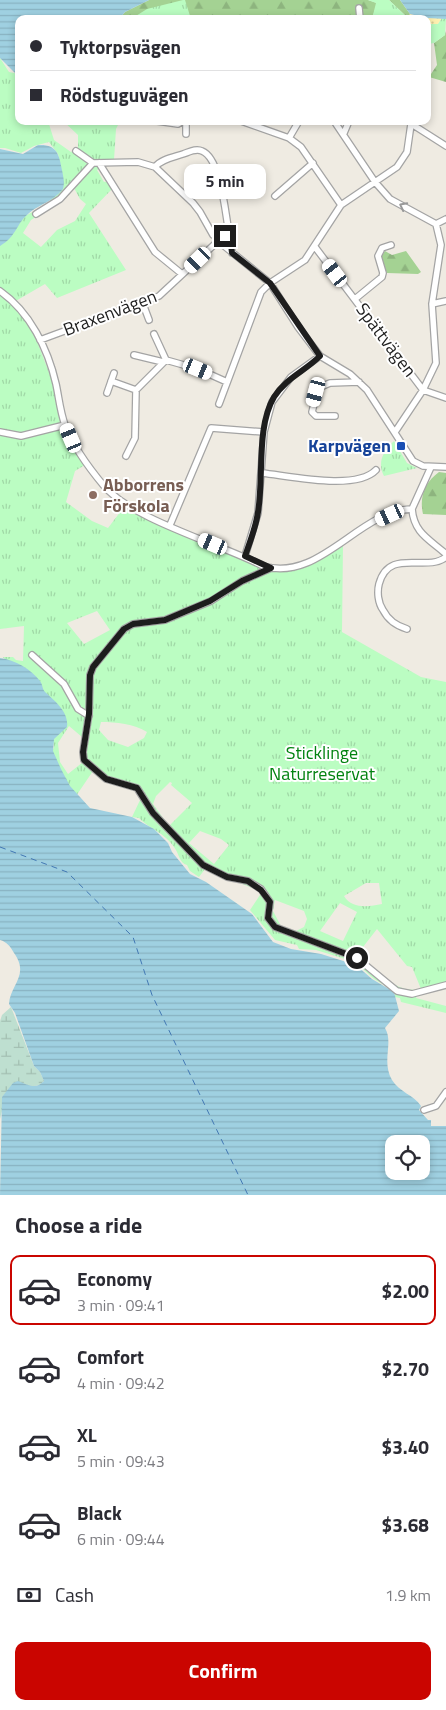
<!DOCTYPE html>
<meta charset="utf-8">
<style>
:root{--surface:#fff;--page:#f7f7f7;--text:#2b2b33;--muted:#7c7c81;--line:#e1e1e2;--accent:#ca0500}
body{margin:0;font-family:"Titillium Web",sans-serif;background:var(--page);color:var(--text);height:100vh;display:flex;flex-direction:column;font-size:19px;white-space:nowrap}
*{box-sizing:border-box;margin:0}
p{font-size:16px;color:var(--muted)}
.icon{flex:none;width:28px;height:28px;fill:none;stroke:currentColor;stroke-width:2;stroke-linecap:round;stroke-linejoin:round}
.map{position:relative;height:1195px;overflow:hidden}
.side{display:flex;flex-direction:column;background:var(--surface);flex:1}
.side>*{flex:none}
.guide{position:absolute;left:15px;top:15px;width:416px;height:110px;border-radius:10px;box-shadow:0 2px 8px #0003;display:grid;align-content:center;height:110px;padding:0 15px;background:var(--surface)}
.fabs{position:absolute;left:385px;top:1135px;display:grid;gap:10px}
.fabs a{display:grid;place-items:center;width:45px;height:45px;border-radius:10px;background:var(--surface);box-shadow:0 2px 8px #0003;font-size:25px}
.end{position:absolute;width:22px;height:22px;margin:-11px;border:6px solid #1d1d1d;background:#fff;box-shadow:0 0 0 2px #fff}
.from{border-radius:50%}
.bubble{position:absolute;height:35px;border-radius:10px;background:var(--surface);box-shadow:0 2px 8px #0003;font-size:16px;font-weight:700;line-height:35px;text-align:center}
.car{position:absolute;width:15px;height:30px;margin:-15px -8px;border-radius:6px;box-shadow:0 0 4px 1px #0007;background:linear-gradient(#fff 24%,#345 0 40%,#fff 0 76%,#345 0 86%,#fff 0)}
.guide b{display:flex;align-items:center;gap:18px;height:48px;font-size:19px}
.guide b+b{border-top:1px solid var(--line)}
.guide i{width:12px;height:12px;background:var(--text)}
ul{padding:0;list-style:none}
li{display:flex;align-items:center;gap:15px;height:70px;margin:0 10px 8px;padding:0 5px;border:2px solid transparent;border-radius:10px}
li div{flex:1}
li b{display:block;font-size:19px}
li em{font-style:normal;font-weight:700}
li.on{border-color:var(--accent)}
li>.icon{width:45px;height:45px;stroke-width:1.5}
h2{padding:0 15px;font-size:22px;line-height:60px}
.pay{display:flex;align-items:center;gap:12px;height:55px;padding:0 15px;font-size:19px}
.pay p{margin-inline-start:auto}
.action{display:flex;gap:10px;margin-top:auto;padding:10px 15px}
.action a{flex:1;height:58px;border-radius:10px;background:var(--accent);color:#fff;font-size:20px;font-weight:700;line-height:58px;text-align:center}
.map>svg:first-child{display:block}
.forest{fill:url(#forest-firs)}
.wetland{fill:url(#wetland-marsh)}
.sand{fill:url(#sand-dots)}
.park{fill:url(#park-tufts);fill-rule:evenodd}
.water{fill:url(#water-rules);fill-rule:evenodd}
.lines{fill:none;stroke-linecap:round;stroke-linejoin:round}
.ferry{stroke:#4278b4;stroke-width:1;stroke-dasharray:6 5;stroke-linecap:butt}
.minor-casing{stroke:#a4a4a4;stroke-width:8}
.minor{stroke:#fff;stroke-width:5.5}
.oneway{stroke:#999}
.route{stroke:#1d1d1d;stroke-width:6}
.transit-dot{fill:#1a4fb4;stroke:#fff;stroke-width:2}
.education-dot{fill:#8d6e63;stroke:#fff;stroke-width:2}
.labels{text-anchor:middle;stroke-width:4;stroke-linejoin:round;paint-order:stroke}
.street-label{font-size:18px;fill:#1d1d1d;stroke:#fff}
.transit-label{font-size:18px;font-weight:bold;fill:#164399;stroke:#fff;text-anchor:end}
.education-label{font-size:18px;font-weight:bold;fill:#785e54;stroke:#fff;text-anchor:start}
.park-label{font-size:18px;fill:#038311;stroke:#fff}
</style>
<div class="map">
<svg width="446" height="1195" viewBox="0 0 446 1195">
<defs>
<pattern id="forest-firs" width="22" height="20" patternUnits="userSpaceOnUse" patternTransform="scale(1.25)"><rect width="22" height="20" fill="#a4d293"/><path d="M5 1l3.5 6h-7zM16 11l3.5 6h-7z" fill="#8db47e"/></pattern>
<pattern id="wetland-marsh" width="20" height="14" patternUnits="userSpaceOnUse" patternTransform="scale(1.25)"><rect width="20" height="14" fill="#bedfd0"/><path d="M1 5h8M5 5V1M11 12h8M15 12V8" fill="none" stroke="#a3bfb2"/></pattern>
<pattern id="sand-dots" width="8" height="8" patternUnits="userSpaceOnUse" patternTransform="scale(1.25)"><rect width="8" height="8" fill="#fff1b0"/><path d="M2 2h.1M6 6h.1" fill="none" stroke="#dace97" stroke-width="1.8" stroke-linecap="round"/></pattern>
<pattern id="park-tufts" width="24" height="20" patternUnits="userSpaceOnUse" patternTransform="scale(1.25)"><rect width="24" height="20" fill="#bbfdc2"/><path d="M3 7l-1-3M5 7V3M7 7l1-3M15 17l-1-3M17 17v-4M19 17l1-3" fill="none" stroke="#a0d8a6"/></pattern>
<pattern id="water-rules" width="6" height="5" patternUnits="userSpaceOnUse" patternTransform="scale(1.25)"><rect width="6" height="5" fill="#9fd0e1"/><path d="M0 2.5h6" fill="none" stroke="#88b2c1"/></pattern>
</defs>
<rect width="100%" height="100%" fill="#efebe2"/>
<path class="forest" d="M149 0H368L377 3 372 19H119L125 12Z
M389 0H400L410 14 408 18Z
M446 31V82L429 77 437 65 434 43 445 35Z
M385 251 392 255 406 251 421 272 418 274 387 273 380 258Z
M439 472 446 473V515L423 514C419 497 425 482 439 472Z"/>
<path class="wetland" d="M11 1007 34 1066 40 1072 44 1081C35 1090 29 1085 18 1082L2 1097 3 1107 0 1119V1021L2 1015Z"/>
<path class="sand" d="M410 14 427 18H442L438 24H428V19L408 18Z"/>
<path class="park" d="M183 0H185L191 19H131L147 9Z
M368 0H389L409 19H372L376 3Z
M442 18 446 19 445 35 434 43 428 44V24H438Z
M0 58 9 72 19 74V121H48L54 140 71 152 78 148V135L63 121H120L116 129 114 160 97 170 104 182 108 181 112 189 89 213 126 270 57 298 45 284 14 302 35 336 53 383 61 423 85 465 75 471 66 502 92 521 108 528 124 507 273 572C299 571 323 560 343 545L342 632 421 677 446 682V987L417 995 416 998 446 1006V1013L401 1002 400 998 395 997 394 991 374 979 355 962 316 950 299 949 297 945 275 940 250 910 262 892 205 869 199 877 190 871 187 865C179 863 179 853 174 847 165 833 148 828 139 818L132 817 141 798 135 789 93 771 76 796 67 785 52 752 54 747 52 737 61 726 3 657H13L16 660 23 661 24 626 0 629V242L25 216 49 203 62 172 58 154 49 142 34 146 21 153 5 148H0ZM74 188 80 199 86 204 75 221 57 230 41 247 23 233 31 220 55 205ZM97 611 110 630 84 644 67 623ZM101 722C116 722 134 724 147 732L144 738 128 747 108 740 99 730ZM69 726 82 737 83 762 68 774 60 762 58 743ZM170 782 172 783 171 785 192 803 169 826 153 804 156 796ZM200 831 221 839 229 845 214 864 189 843ZM366 883H379L382 904C368 907 352 909 344 896ZM275 900 304 911 307 919 304 927 296 931 281 926 273 911ZM340 903 357 912 343 941 320 931ZM377 929 407 966 412 967 421 989C392 995 380 967 356 956Z
M394 441 407 463 417 468 384 476C377 463 383 451 394 441Z"/>
<path class="water" d="M0 0H149L125 12 119 19H19V77L0 58Z
M400 0H446V19L427 18 410 14Z
M38 145C57 144 59 154 62 170 63 176 65 182 63 189 51 203 41 203 28 214 16 224 17 236 0 246V149L23 154Z
M0 658C15 660 31 669 40 681 43 685 42 689 45 692 55 701 69 712 67 727L54 739 53 751 61 769 70 786 90 808 132 817 154 829 168 843 172 852 190 874 206 882 252 914 273 942 291 949 321 954 356 965 372 979 394 992 399 1011 385 1028C394 1043 381 1061 392 1080 399 1092 414 1095 421 1106L419 1110 428 1120H431V1126H446V1195H0L2 1097 13 1083 18 1081C29 1085 35 1090 44 1081L40 1072 34 1066 15 1013 9 1004C10 985 30 975 14 953 10 946 7 942 0 940ZM394 1144H421V1171H394Z"/>
<g class="lines">
<path class="ferry" d="M0 847 67 872 133 937 152 995 248 1195"/>
<defs>
<path id="minor" d="M359 8 360 19
M157 121 178 124 183 121
M186 121V134
M241 121 289 138 301 147 341 205
M334 121 375 182 390 199 436 224 441 245 432 304 436 363 423 390 395 432
M410 123 446 146
M344 133 349 121
M289 138 299 121
M76 151 93 163 138 162 155 167 193 203 200 212 213 235 221 239
M99 163 155 252 182 274
M155 167C161 159 174 157 183 154 189 152 196 148 202 151 220 158 225 209 228 227L227 236
M275 196 313 163
M36 214 60 199 93 163
M436 224 446 219
M227 236 221 239 223 245 270 283 298 327 320 356 350 374 367 390 413 461 423 466 446 467
M227 236 231 241 232 253
M315 247 423 390 446 398
M0 291C30 312 48 349 56 384 59 398 60 411 65 425 73 446 89 468 104 486 133 520 221 544 263 566 320 583 359 510 412 509L431 467
M355 299 382 277 383 273 378 256 382 248 391 245
M143 304 149 320
M432 304 446 301
M154 334 166 360
M40 340 159 296 216 243 221 242
M134 355 163 362
M111 381 136 390
M107 393 114 373
M219 404 261 292 270 283 305 260 341 205 397 167 407 152 411 124
M335 416H316L312 412 318 388 330 383 359 382
M0 432 21 436 65 425
M126 456 135 438 136 390 166 360 198 369 227 382
M262 473C290 476 356 491 376 470
M412 509C414 533 429 539 446 554
M170 525 211 428 264 432
M245 556 258 513 264 432 272 402 291 377 320 356
M271 568 242 581 211 601 165 620 133 624 124 629 93 667 90 675 89 714 83 752 84 760 106 779 137 788 153 813 203 865 227 877 248 881 261 889 270 902 268 918 275 927 357 958 397 991 412 994 446 985
M407 629C397 626 388 620 383 610 378 603 377 592 379 584 389 547 426 573 446 557
M32 655 64 684 78 709 89 716
M424 1110 436 1106 446 1092"/>
</defs>
<use href="#minor" class="minor-casing"/>
<use href="#minor" class="minor"/>
</g>
<defs><path id="oneway-chevron" d="M-2-3.5L2.5 0L-2 3.5" fill="none" stroke-width="1.6" stroke-linecap="round" stroke-linejoin="round" transform="scale(1.25)"/></defs>
<use class="oneway" href="#oneway-chevron" transform="translate(403 206) rotate(-153)"/>
<g class="lines">
<path class="route" d="M225 236 230 237 232 253 270 283 320 356C305 371 286 378 274 397 256 427 264 478 258 512 256 527 250 542 245 556L271 568 242 581 210 601 165 620 133 624 124 629 93 667 90 675 89 714 83 752 84 760 106 779 137 788 153 813 203 865 227 877 248 881 261 890 270 902 268 918 275 927 357 958"/>
</g>
<rect class="transit-dot" x="396" y="441" width="10" height="10" rx="2.5"/>
<circle class="education-dot" cx="93" cy="495" r="5"/>
<g class="labels">
<g class="street-label">
<text transform="translate(110 313) rotate(-21)" y="6">Braxenvägen</text>
<text transform="translate(386 340) rotate(53)" y="6">Spättvägen</text>
</g>
<g class="transit-label">
<text x="391" y="452">Karpvägen</text>
</g>
<g class="education-label">
<text x="103" y="491">Abborrens<tspan x="103" dy="21">Förskola</tspan></text>
</g>
<g class="park-label">
<text x="322" y="759">Sticklinge<tspan x="322" dy="21">Naturreservat</tspan></text>
</g>
</g>
</svg>
<div class="fabs">
<a><svg class="icon" aria-label="locate" viewBox="0 0 24 24"><circle cx="12" cy="12" r="6"/><path d="M12 2v4M12 18v4M2 12h4M18 12h4"/></svg></a>
</div>
<i class="end from" style="left:357px;top:958px"></i>
<i class="end" style="left:225px;top:236px"></i>
<div class="bubble" style="left:184px;top:164px;width:82px">5 min</div>
<i class="car" style="left:198px;top:260px;rotate:226deg"></i>
<i class="car" style="left:335px;top:273px;rotate:323deg"></i>
<i class="car" style="left:198px;top:369px;rotate:112deg"></i>
<i class="car" style="left:316px;top:392px;rotate:195deg"></i>
<i class="car" style="left:71px;top:438px;rotate:337deg"></i>
<i class="car" style="left:390px;top:515px;rotate:245deg"></i>
<i class="car" style="left:213px;top:544px;rotate:293deg"></i>
<div class="guide">
<b><i class="from"></i>Tyktorpsvägen</b>
<b><i></i>Rödstuguvägen</b>
</div>
</div>
<section class="side">
<h2>Choose a ride</h2>
<ul>
<li class="on"><svg class="icon" aria-label="car" viewBox="0 0 24 24"><path d="M5 17H2v-5l4-1 3-4h7l3 4 3 1v5h-3M9 17h6M6 11h13"/><circle cx="7" cy="17" r="2"/><circle cx="17" cy="17" r="2"/></svg><div><b>Economy</b><p>3 min · 09:41</p></div><em>$2.00</em></li>
<li><svg class="icon" aria-label="car" viewBox="0 0 24 24"><path d="M5 17H2v-5l4-1 3-4h7l3 4 3 1v5h-3M9 17h6M6 11h13"/><circle cx="7" cy="17" r="2"/><circle cx="17" cy="17" r="2"/></svg><div><b>Comfort</b><p>4 min · 09:42</p></div><em>$2.70</em></li>
<li><svg class="icon" aria-label="car" viewBox="0 0 24 24"><path d="M5 17H2v-5l4-1 3-4h7l3 4 3 1v5h-3M9 17h6M6 11h13"/><circle cx="7" cy="17" r="2"/><circle cx="17" cy="17" r="2"/></svg><div><b>XL</b><p>5 min · 09:43</p></div><em>$3.40</em></li>
<li><svg class="icon" aria-label="car" viewBox="0 0 24 24"><path d="M5 17H2v-5l4-1 3-4h7l3 4 3 1v5h-3M9 17h6M6 11h13"/><circle cx="7" cy="17" r="2"/><circle cx="17" cy="17" r="2"/></svg><div><b>Black</b><p>6 min · 09:44</p></div><em>$3.68</em></li>
</ul>
<div class="pay"><svg class="icon" aria-label="cash" viewBox="0 0 24 24"><path d="M3 7h18v10H3z"/><circle cx="12" cy="12" r="2"/></svg>Cash<p>1.9 km</p></div>
<div class="action"><a>Confirm</a></div>
</section>
